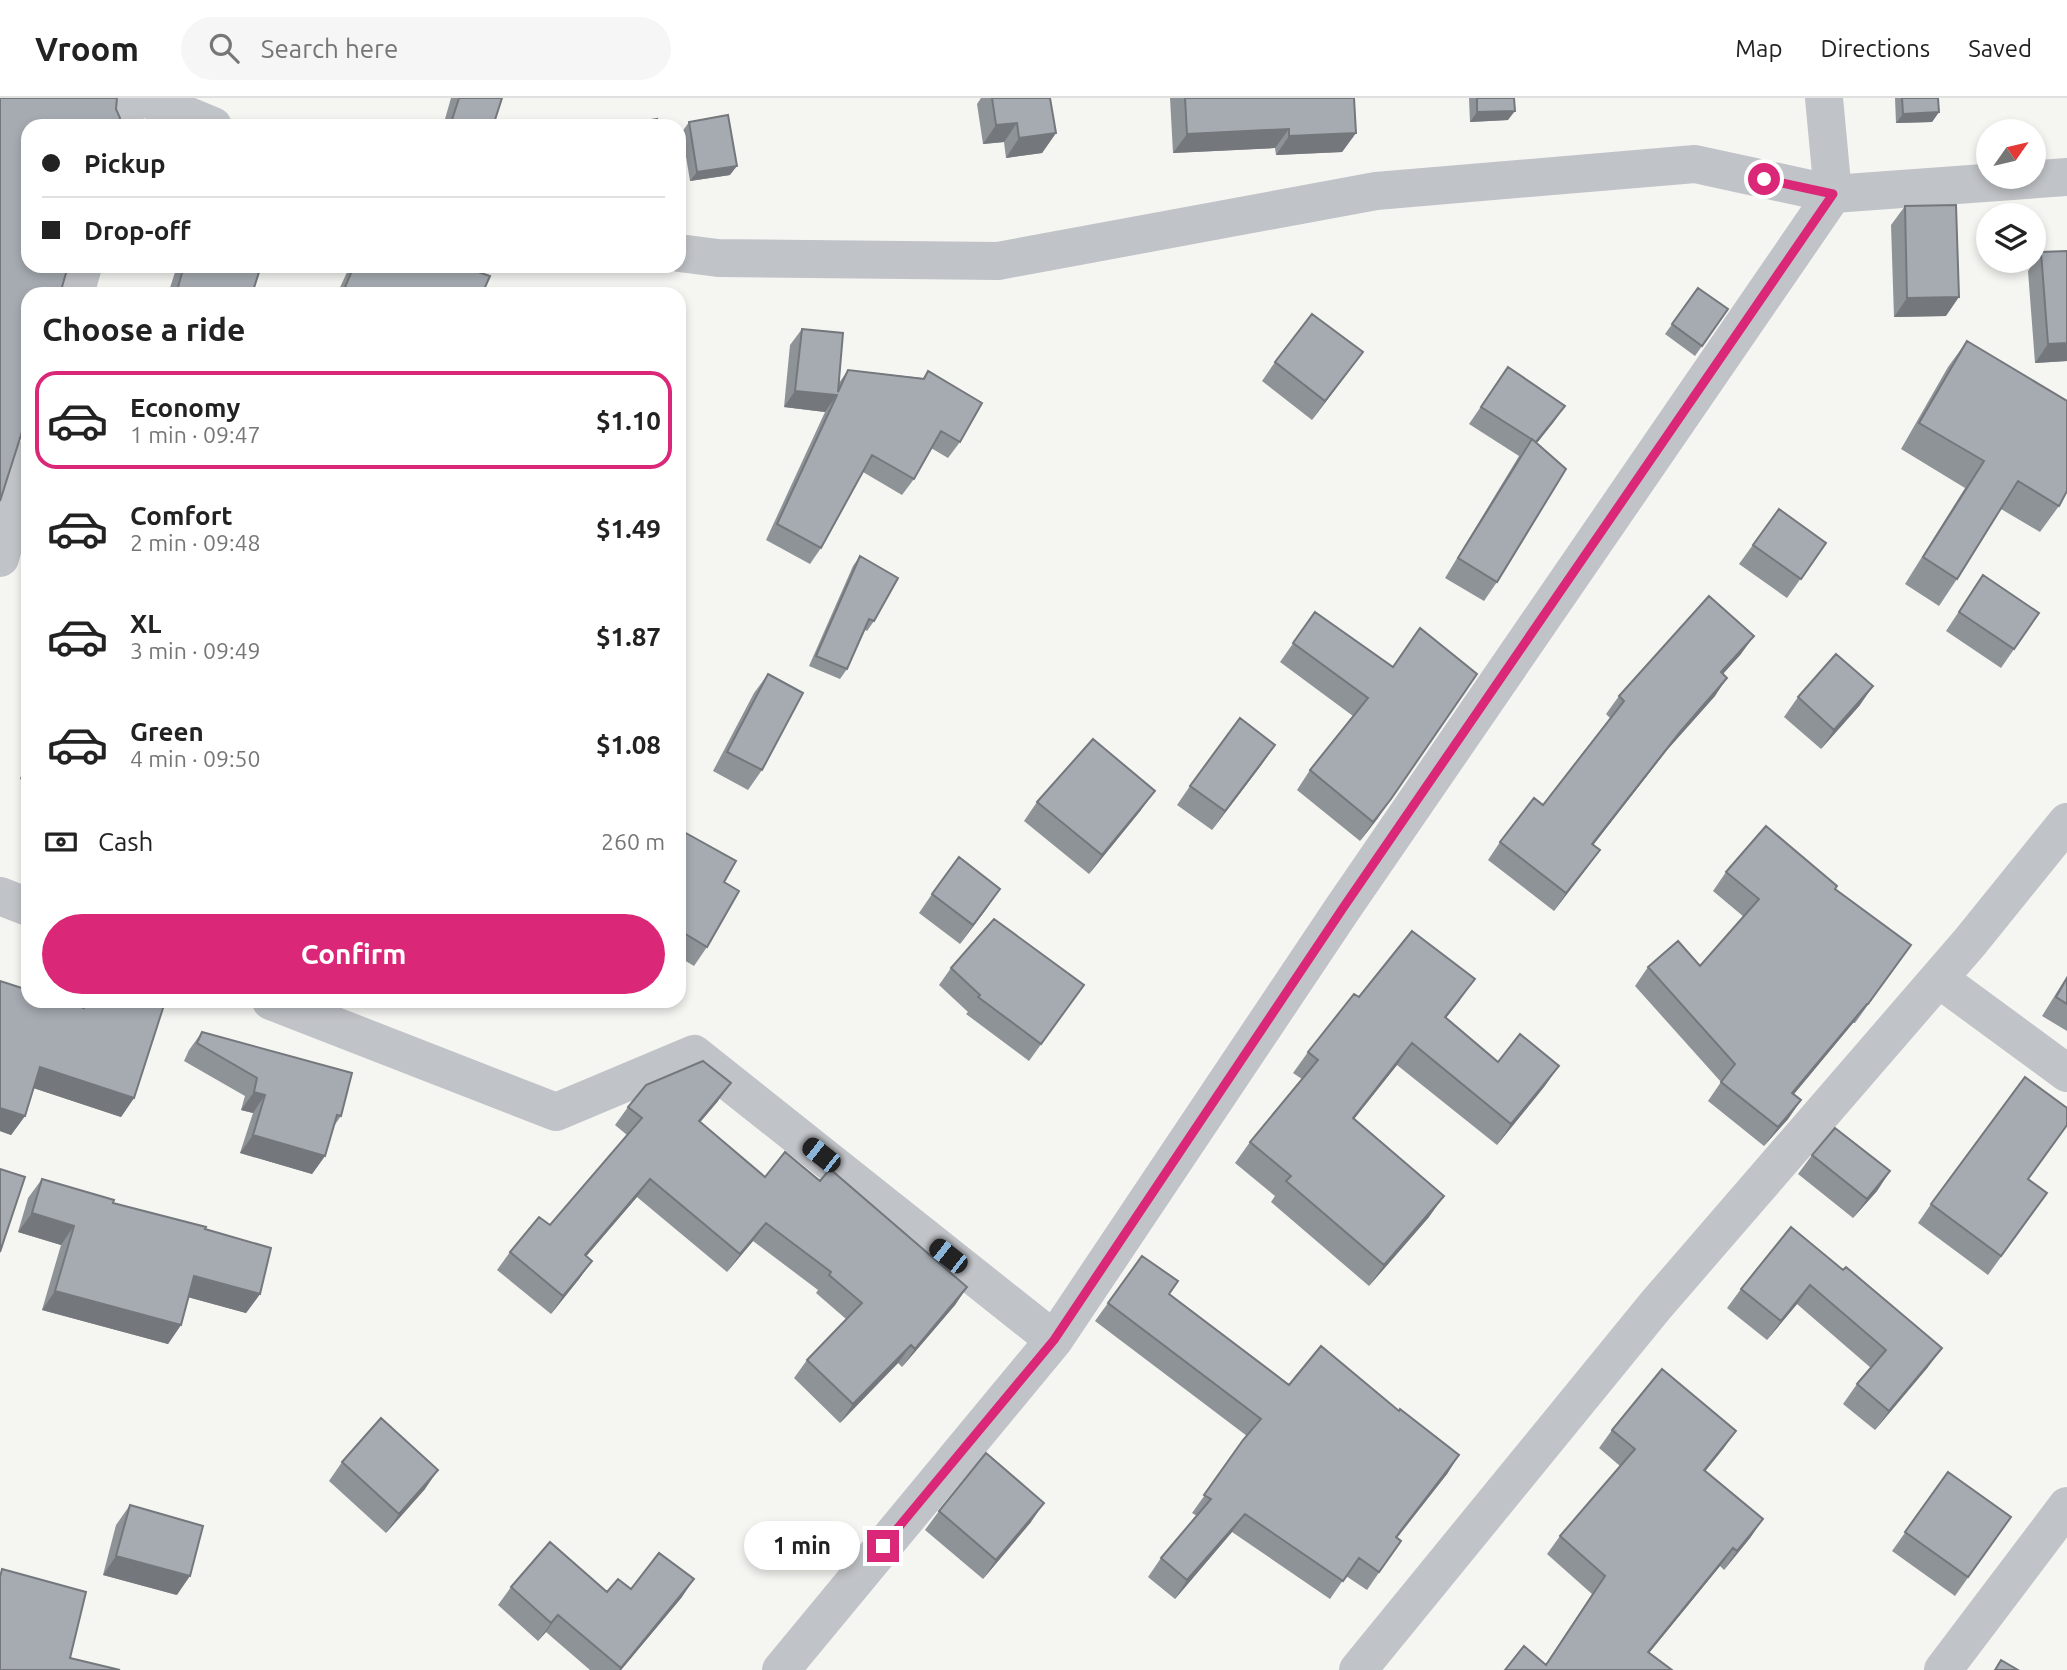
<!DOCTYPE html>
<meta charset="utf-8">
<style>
:root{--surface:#fff;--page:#f6f6f6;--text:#222;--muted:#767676;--line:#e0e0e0;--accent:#db2777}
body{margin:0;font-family:Ubuntu,sans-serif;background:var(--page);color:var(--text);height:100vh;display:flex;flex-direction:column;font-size:26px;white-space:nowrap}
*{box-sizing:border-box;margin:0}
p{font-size:23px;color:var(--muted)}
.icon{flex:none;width:38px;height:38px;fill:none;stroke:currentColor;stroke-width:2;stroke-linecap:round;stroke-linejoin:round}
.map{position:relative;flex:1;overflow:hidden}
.sheet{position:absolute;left:21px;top:189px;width:665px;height:721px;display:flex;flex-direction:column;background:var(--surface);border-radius:21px;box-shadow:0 4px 10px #0003}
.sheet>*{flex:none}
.banner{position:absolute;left:21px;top:21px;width:665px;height:154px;border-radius:21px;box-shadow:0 4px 10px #0003;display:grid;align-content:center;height:154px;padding:0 21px;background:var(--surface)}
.needle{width:46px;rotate:56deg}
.tools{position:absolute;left:1976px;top:21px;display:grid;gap:14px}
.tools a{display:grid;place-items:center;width:70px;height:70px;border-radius:50%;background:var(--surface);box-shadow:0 4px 10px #0003;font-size:35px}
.end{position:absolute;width:32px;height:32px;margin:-16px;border:9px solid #db2777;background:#fff;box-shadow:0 0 0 4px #fff}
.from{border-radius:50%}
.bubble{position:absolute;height:49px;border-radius:24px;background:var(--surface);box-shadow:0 4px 10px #0003;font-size:23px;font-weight:600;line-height:49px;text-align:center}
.car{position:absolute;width:21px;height:42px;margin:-21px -10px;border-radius:9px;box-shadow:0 0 5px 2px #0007;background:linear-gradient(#222 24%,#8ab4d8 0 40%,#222 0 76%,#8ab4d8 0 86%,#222 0)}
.banner b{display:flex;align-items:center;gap:24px;height:66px;font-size:26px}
.banner b+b{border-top:2px solid var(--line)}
.banner i{width:18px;height:18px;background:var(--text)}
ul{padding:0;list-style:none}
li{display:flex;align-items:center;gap:21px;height:98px;margin:0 14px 10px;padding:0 7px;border:4px solid transparent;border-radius:21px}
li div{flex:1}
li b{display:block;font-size:26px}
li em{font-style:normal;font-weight:600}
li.selected{border-color:var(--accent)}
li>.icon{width:63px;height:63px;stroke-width:1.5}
h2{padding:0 21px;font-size:32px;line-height:84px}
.pay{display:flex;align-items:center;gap:18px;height:77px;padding:0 21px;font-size:26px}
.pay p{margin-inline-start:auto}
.primary-button{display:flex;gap:14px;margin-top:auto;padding:14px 21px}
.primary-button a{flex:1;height:80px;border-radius:42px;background:var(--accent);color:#fff;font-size:28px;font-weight:600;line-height:80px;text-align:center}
header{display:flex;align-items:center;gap:42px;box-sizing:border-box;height:98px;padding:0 35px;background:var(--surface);border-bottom:2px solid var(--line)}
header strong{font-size:33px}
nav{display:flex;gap:38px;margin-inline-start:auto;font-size:24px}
.search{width:490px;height:63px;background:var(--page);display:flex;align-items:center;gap:18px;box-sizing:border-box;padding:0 24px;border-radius:38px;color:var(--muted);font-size:26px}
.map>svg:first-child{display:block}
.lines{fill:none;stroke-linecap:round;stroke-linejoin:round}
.minor{stroke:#c0c3c7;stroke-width:38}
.wall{fill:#8e9398}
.shaded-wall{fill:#74787c}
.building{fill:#a5abb1;stroke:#74787c;stroke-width:2}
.route{stroke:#db2777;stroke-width:9}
</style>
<header>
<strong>Vroom</strong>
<div class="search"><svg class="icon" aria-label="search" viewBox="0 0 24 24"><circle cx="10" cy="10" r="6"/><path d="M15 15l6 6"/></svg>Search here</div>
<nav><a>Map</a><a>Directions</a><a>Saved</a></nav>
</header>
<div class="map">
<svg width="2067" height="1572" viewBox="0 0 2067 1572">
<rect width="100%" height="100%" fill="#f5f5f2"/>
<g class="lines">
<path class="minor" d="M145 0 213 28
M122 28 130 0
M679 155 718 160 998 163 1376 93 1695 66 1833 96 2067 79
M75 196 83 168
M0 460 28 361
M0 798 28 809
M1939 881 2067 975
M271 903 556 1014 694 956 1054 1242
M781 1572 1054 1242 1343 810 1833 96 1824 0
M1358 1572 1656 1207 1970 844 2067 724
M1943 1572 2067 1408"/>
</g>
<path class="wall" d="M451 0H502L493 28H443Z
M981 0H1050L1056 35 1042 55 1006 60 1004 44 983 46 977 6Z
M1170 0H1354L1356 35 1342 54 1276 57 1275 50 1173 55Z
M1469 0H1514L1508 22 1470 24Z
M1895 0H1938L1939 14 1932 24 1896 25Z
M689 24 730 77 690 83 682 34Z
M1905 108 1946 218 1894 219 1891 127Z
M2067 153V263L2035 265 2028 173 2041 154Z
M177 168H261L252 196H168Z
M339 168H461L482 196H337L348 172Z
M1698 190 1728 211 1695 258 1665 236Z
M802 231 839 285 848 272 923 280 928 273 960 344 948 360 931 350 914 381 902 397 863 374 821 450 810 466 766 442 825 314 784 309 790 247Z
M1967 243 2059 408 2040 434 2001 411 1957 481 1939 508 1905 486 1965 390 1901 351 1948 269Z
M1363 254 1312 322 1262 283 1275 264Z
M1508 269 1565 308 1537 345 1497 484 1484 503 1445 480 1519 358 1469 326Z
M1779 411 1826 445 1787 500 1739 466Z
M860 458 874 523 867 533 865 532 847 571 840 581 809 568 853 468Z
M1983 477 2039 515 2001 570 1946 533Z
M1315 514 1393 569 1378 720 1360 743 1297 692 1310 672 1353 618 1280 564Z
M1741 556 1723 576 1715 598 1667 652 1593 747 1600 752 1554 813 1488 762 1500 744 1543 707 1610 620 1606 616 1619 598Z
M768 576 762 672 748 692 713 673 754 595Z
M1798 599 1860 607 1821 651 1784 619Z
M28 654V683L20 681Z
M1262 666 1212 732 1177 707 1190 688Z
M1037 704 1141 712 1089 776 1024 723Z
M684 734 707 849 694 868 679 859V741Z
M1726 774 1835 792 1911 847 1855 925H1853L1794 996 1801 1002 1788 1021 1764 1048 1708 1003 1721 984 1635 888 1648 869 1700 868 1744 819 1713 793Z
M932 796 987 810 960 846 919 815Z
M951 870 1084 887 1029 963 966 916 968 914 939 887Z
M2067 878V933L2042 918Z
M1359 899 1460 902 1446 920 1498 964 1559 968 1544 989 1497 1047 1397 967 1354 1021 1429 1119 1369 1188 1271 1104 1275 1098 1235 1065 1250 1044 1302 981 1293 975 1308 954Z
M80 903H151L134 1000 121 1019 34 990 25 1018 11 1037 0 1033 78 908Z
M202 934 341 1018 334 1028 325 1058 312 1076 240 1055 253 1015 241 1012 245 998 184 963 189 952Z
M718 1003 700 1024 765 1079 820 1083 967 1189 955 1207 902 1269 898 1265 840 1325 794 1280 807 1262 846 1221 816 1195 818 1192 753 1143 727 1174 637 1099 586 1158 592 1163 579 1181 551 1216 497 1172 510 1154 550 1127 627 1037 615 1027 628 1009Z
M1812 1057 1890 1073 1877 1093 1853 1120 1798 1076Z
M42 1081 113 1105 205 1131 260 1196 246 1215 188 1199 181 1227 168 1246 42 1212 61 1147 18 1134 28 1100Z
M2028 1081 2047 1095 1988 1177 1918 1125 1931 1106Z
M1142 1158 1169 1196 1289 1287 1399 1313 1459 1357 1447 1376 1397 1440 1401 1443 1367 1492 1346 1478 1330 1501 1232 1434 1175 1501 1148 1479 1161 1460 1197 1418 1192 1415 1247 1338 1095 1223Z
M1843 1172 1928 1269 1875 1332 1843 1306 1857 1286 1871 1270 1797 1206 1767 1242 1727 1210 1741 1191Z
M1612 1332 1736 1333 1723 1351 1705 1373 1763 1421 1750 1440 1724 1472 1720 1468 1649 1555 1505 1572 1546 1566 1592 1496 1547 1456 1560 1438 1620 1368 1599 1350Z
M342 1364 425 1391 386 1435 329 1383Z
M1948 1374 2011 1419 1955 1498 1892 1453Z
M130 1407 177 1497 103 1477 116 1427Z
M939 1413 1031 1424 983 1481 925 1432Z
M511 1489 607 1494 631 1491 682 1499 621 1572H590L546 1534 538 1543 498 1507Z"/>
<path class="shaded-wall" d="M1515 13 1508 22 1470 24 1477 14Z
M1939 14 1932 24 1896 25 1903 16Z
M1017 25 1004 44 983 46 996 27Z
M1289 31 1275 50 1173 55 1187 36Z
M1056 35 1042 55 1006 60 1019 40Z
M1356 35 1342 54 1276 57 1289 38Z
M737 68 730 77 690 83 697 74Z
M1959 199 1946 218 1894 219 1907 200Z
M2067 245V263L2035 265 2048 246Z
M1363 254 1349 273 1312 322 1325 303Z
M795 293 837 297 825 314 784 309Z
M1565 308 1553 325 1524 361 1536 344Z
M1754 538 1741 556 1708 592 1721 574Z
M1727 580 1715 598 1667 652 1580 764 1592 746 1680 634Z
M1873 588 1860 607 1821 651 1834 632Z
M1275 647 1262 666 1212 732 1225 713Z
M28 670V683L20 681Z
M1155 693 1141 712 1089 776 1102 757Z
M1391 701 1378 720 1360 743 1373 724Z
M1600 752 1587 770 1554 813 1566 795Z
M1000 791 987 810 960 846 973 827Z
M1475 881 1460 902 1430 940 1445 919Z
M510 903H527L524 907Z
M1867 906 1853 925 1779 1014 1792 995Z
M1412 945 1397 967 1338 1041 1353 1020Z
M1559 968 1544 989 1497 1047 1511 1026Z
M40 969 134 1000 121 1019 27 988Z
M731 985 718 1003 686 1041 699 1023Z
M254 994 265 997 253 1015 241 1012Z
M1801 1002 1788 1021 1764 1048 1778 1029Z
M0 1010 25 1018 11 1037 0 1033Z
M253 1037 325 1058 312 1076 240 1055Z
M1890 1073 1877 1093 1853 1120 1867 1101Z
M650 1081 637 1099 572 1175 585 1157Z
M1444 1098 1429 1119 1369 1188 1384 1167Z
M32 1115 74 1128 61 1147 18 1134Z
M766 1125 753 1143 727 1174 740 1156Z
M592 1163 579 1181 551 1216 563 1198Z
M194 1178 260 1196 246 1215 180 1197Z
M1810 1187 1797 1206 1767 1242 1781 1223Z
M967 1189 955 1207 902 1269 915 1251Z
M55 1193 181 1227 168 1246 42 1212Z
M911 1247 898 1265 840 1325 853 1306Z
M1942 1250 1928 1269 1875 1332 1889 1313Z
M1736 1333 1723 1351 1691 1391 1704 1372Z
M1459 1357 1447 1376 1383 1457 1396 1439Z
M438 1372 425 1391 386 1435 399 1416Z
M1044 1405 1031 1424 983 1481 996 1462Z
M1245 1416 1232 1434 1175 1501 1187 1482Z
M1763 1421 1750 1440 1724 1472 1737 1453Z
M1733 1450 1720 1468 1635 1572 1648 1554Z
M116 1458 190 1478 177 1497 103 1477Z
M694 1481 682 1499 621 1572H619Z
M558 1517 546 1534 538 1543 551 1525Z"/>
<path class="building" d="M0 0H117L116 11 120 20 118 28H28V168H68L60 196H28V325L22 334 0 403Z
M459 0H502L493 28H450Z
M992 0H1050L1056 35 1019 40 1017 25 996 27Z
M1185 0H1354L1356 35 1289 38V31L1187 36Z
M1477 0H1514L1515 13 1477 14Z
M1902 0H1938L1939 14 1903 16Z
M728 17 737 68 697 74 689 24Z
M657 21 656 28H616Z
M570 24 585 28H569Z
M1956 107 1959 199 1907 200 1905 108Z
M2067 153V245L2048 246 2041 154Z
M184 168H261L252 196H176Z
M354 168H461L490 178 482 196H360L345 189Z
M1698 190 1728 211 1702 248 1672 226Z
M1312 216 1363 254 1325 303 1275 264Z
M802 231 843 235 838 294 848 272 924 281 928 273 982 305 960 344 941 333 914 381 872 357 821 450 777 426 837 297 795 293Z
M1967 243 2067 303V393L2059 408 2018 383 1957 481 1923 459 1984 363 1919 325Z
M1508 269 1565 308 1536 344 1481 309Z
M1532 341 1566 371 1497 484 1458 460Z
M1779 411 1826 445 1801 481 1753 447Z
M860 458 898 480 874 523 869 521 847 571 816 558Z
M1983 477 2039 515 2014 551 1959 514Z
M1709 498 1754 538 1721 574 1727 580 1680 634 1592 746 1600 752 1566 795 1500 744 1534 700 1543 707 1624 603 1619 598Z
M1315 514 1393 569 1420 530 1477 576 1391 701 1373 724 1310 672 1368 600 1293 545Z
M1836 556 1873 588 1834 632 1798 599Z
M768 576 803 595 762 672 727 654Z
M1240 620 1275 647 1225 713 1190 688Z
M1093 641 1155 693 1102 757 1037 704Z
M1766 728 1837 788 1835 791 1911 847 1868 906H1867L1792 995 1801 1002 1778 1029 1721 984 1735 966 1648 869 1678 843 1700 868 1759 801 1726 774Z
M684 734 736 763 724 784 739 793 707 849 679 832V742Z
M959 759 1000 791 973 827 932 796Z
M994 821 1084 887 1041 946 978 899 980 897 951 870Z
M1412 833 1475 881 1445 919 1498 964 1520 936 1559 968 1511 1026 1412 945 1353 1020 1444 1098 1384 1167 1286 1083 1291 1078 1250 1044 1318 962 1308 954 1354 896 1359 899Z
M2067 880V906L2056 899Z
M0 883 28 892V903H62L84 910 87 903H151L164 907 134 1000 40 969 25 1018 0 1010Z
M202 934 352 975 341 1018 337 1017 325 1058 253 1037 265 997 254 994 257 980 197 945Z
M703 963 731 985 699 1023 765 1079 785 1054 820 1083 830 1071 967 1189 915 1251 911 1247 853 1306 807 1262 862 1205 829 1177 831 1174 766 1125 740 1156 650 1081 585 1157 592 1163 563 1198 510 1154 539 1119 550 1127 642 1020 628 1009 646 987Z
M2025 979 2067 1010V1027L2028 1081 2047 1095 2001 1158 1931 1106Z
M1835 1030 1890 1073 1867 1101 1812 1057Z
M0 1071 25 1079 0 1154Z
M42 1081 114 1102 113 1105 206 1129 205 1131 271 1150 260 1196 194 1178 181 1227 55 1193 74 1128 32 1115Z
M1791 1129 1843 1172 1846 1169 1942 1250 1889 1313 1857 1286 1886 1252 1810 1187 1781 1223 1741 1191Z
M1142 1158 1178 1183 1169 1196 1289 1287 1321 1248 1399 1313 1400 1311 1459 1357 1396 1439 1401 1443 1379 1474 1359 1460 1343 1483 1245 1416 1187 1482 1161 1460 1211 1401 1204 1397 1243 1342 1261 1321 1108 1205Z
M1662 1271 1736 1333 1704 1372 1763 1421 1737 1453 1733 1450 1648 1554 1672 1572H1505L1524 1548 1546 1567 1605 1478 1560 1438 1635 1351 1612 1332Z
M381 1320 438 1372 399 1416 342 1364Z
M986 1355 1044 1405 996 1462 939 1413Z
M1948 1374 2011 1419 1968 1479 1905 1434Z
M130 1407 203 1428 190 1478 116 1458Z
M550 1444 607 1494 618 1481 631 1491 659 1455 694 1481 621 1570 558 1517 551 1525 511 1489Z
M2 1471 86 1494 70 1560 120 1572H0V1479Z
M2001 1562 2018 1572H1995Z"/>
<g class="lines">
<path class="route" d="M883 1448 1054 1242 1343 810 1833 96 1764 81"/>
</g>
</svg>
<div class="tools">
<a><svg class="needle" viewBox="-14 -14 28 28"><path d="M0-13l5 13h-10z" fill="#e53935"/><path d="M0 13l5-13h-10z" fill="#767676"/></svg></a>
<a><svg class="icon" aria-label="layers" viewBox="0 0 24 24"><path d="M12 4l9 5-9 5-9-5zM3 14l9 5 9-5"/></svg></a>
</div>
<i class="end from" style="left:1764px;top:81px"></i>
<i class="end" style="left:883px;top:1448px"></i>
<div class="bubble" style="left:744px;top:1423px;width:116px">1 min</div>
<i class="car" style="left:821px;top:1057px;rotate:308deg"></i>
<i class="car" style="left:948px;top:1158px;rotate:308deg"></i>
<div class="banner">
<b><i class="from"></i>Pickup</b>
<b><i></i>Drop-off</b>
</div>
<section class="sheet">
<h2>Choose a ride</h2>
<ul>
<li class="selected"><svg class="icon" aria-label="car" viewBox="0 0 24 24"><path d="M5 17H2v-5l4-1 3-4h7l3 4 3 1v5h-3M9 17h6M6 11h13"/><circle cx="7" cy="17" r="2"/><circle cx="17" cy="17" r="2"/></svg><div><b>Economy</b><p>1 min · 09:47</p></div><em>$1.10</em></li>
<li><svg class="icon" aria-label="car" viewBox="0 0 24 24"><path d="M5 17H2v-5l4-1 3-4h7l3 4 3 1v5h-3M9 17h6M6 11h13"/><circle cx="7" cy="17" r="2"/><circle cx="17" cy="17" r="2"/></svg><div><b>Comfort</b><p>2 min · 09:48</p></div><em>$1.49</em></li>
<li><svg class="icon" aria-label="car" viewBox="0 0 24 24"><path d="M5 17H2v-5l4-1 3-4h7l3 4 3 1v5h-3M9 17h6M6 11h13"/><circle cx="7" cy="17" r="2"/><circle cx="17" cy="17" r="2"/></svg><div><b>XL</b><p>3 min · 09:49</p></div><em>$1.87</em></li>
<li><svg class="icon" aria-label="car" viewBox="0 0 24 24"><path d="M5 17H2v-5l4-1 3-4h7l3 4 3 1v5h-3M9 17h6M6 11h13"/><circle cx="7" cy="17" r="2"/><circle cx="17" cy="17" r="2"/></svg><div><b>Green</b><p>4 min · 09:50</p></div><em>$1.08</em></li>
</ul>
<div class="pay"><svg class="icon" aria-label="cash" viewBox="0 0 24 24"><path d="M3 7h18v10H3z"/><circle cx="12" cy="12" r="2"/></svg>Cash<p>260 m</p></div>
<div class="primary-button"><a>Confirm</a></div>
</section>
</div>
